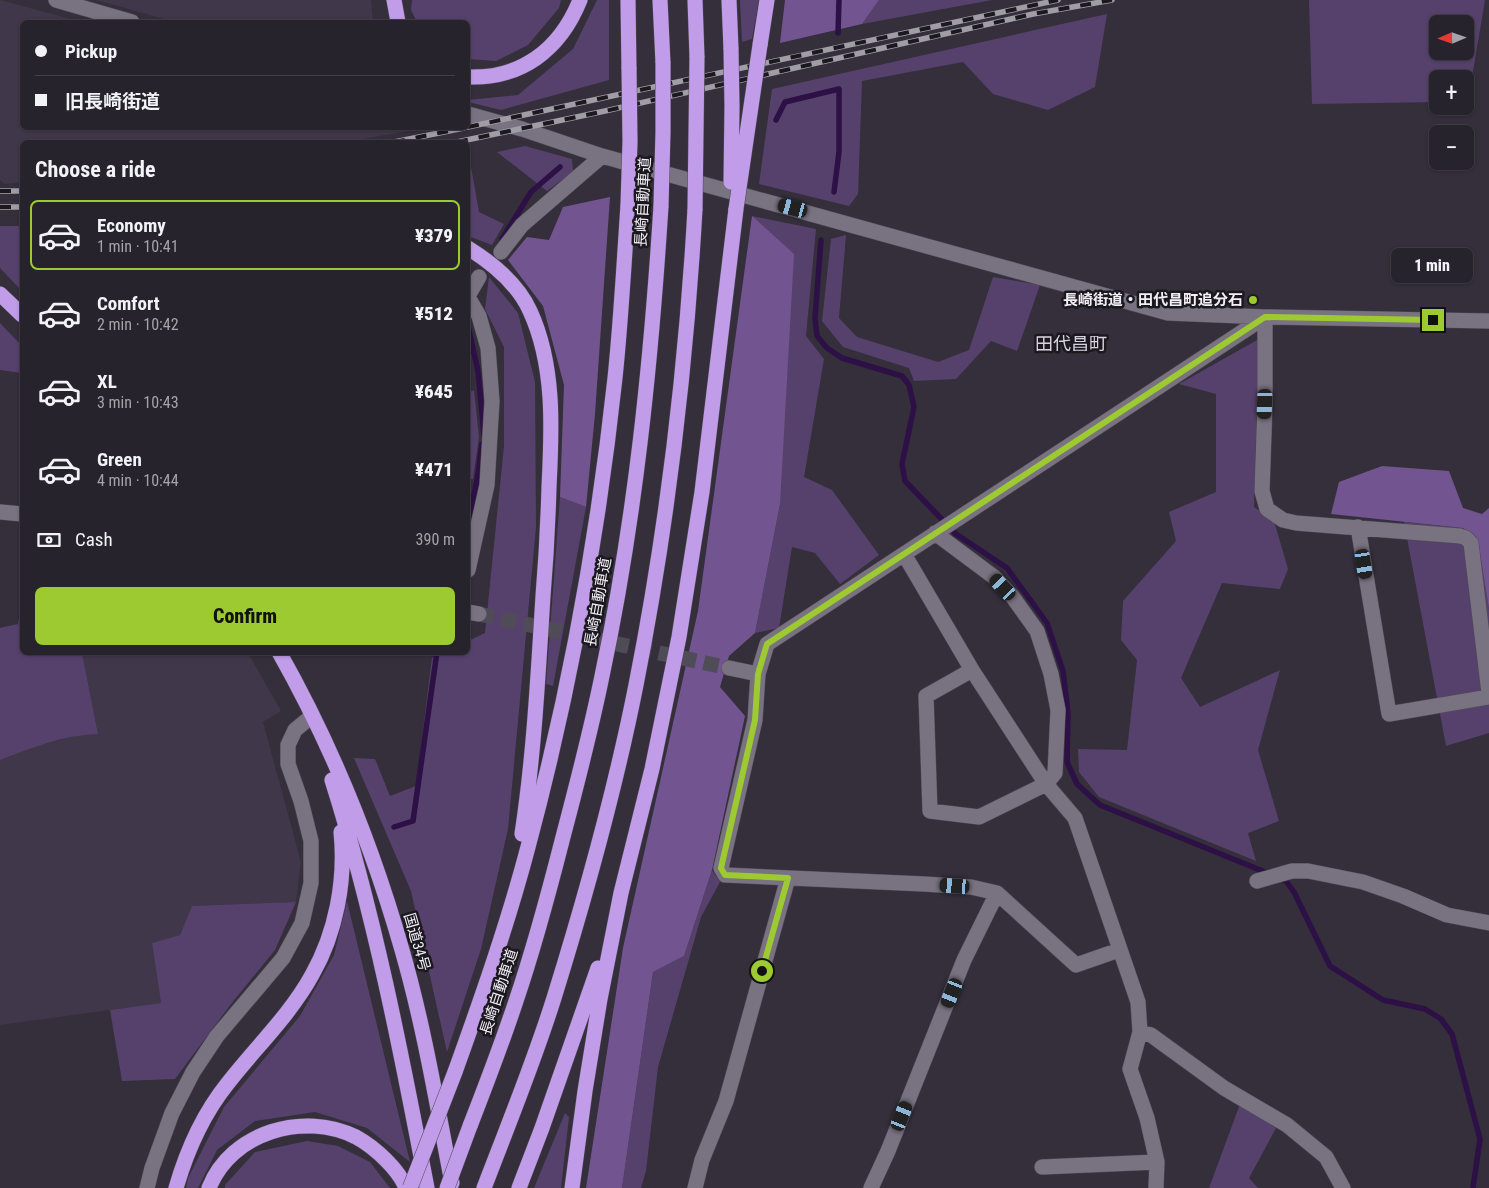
<!DOCTYPE html>
<meta charset="utf-8">
<style>
:root{--surface:#27232c;--page:#332f38;--text:#f1f3f6;--muted:#a4a4a9;--line:#434048;--accent:#9dca31}
body{margin:0;font-family:"Roboto Condensed","Noto Sans JP",sans-serif;background:var(--page);color:var(--text);height:100vh;display:flex;flex-direction:column;font-size:19px;white-space:nowrap}
*{box-sizing:border-box;margin:0}
p{font-size:16px;color:var(--muted)}
.icon{flex:none;width:28px;height:28px;fill:none;stroke:currentColor;stroke-width:2;stroke-linecap:round;stroke-linejoin:round}
.map{position:relative;flex:1;overflow:hidden}
.panel{position:absolute;left:20px;top:140px;width:450px;height:515px;display:flex;flex-direction:column;background:var(--surface);border-radius:8px;box-shadow:0 1px 4px #0004,0 0 0 1px var(--line)}
.panel>*{flex:none}
.banner{position:absolute;left:20px;top:20px;width:450px;height:110px;border-radius:8px;box-shadow:0 1px 4px #0004,0 0 0 1px var(--line);display:grid;align-content:center;height:110px;padding:0 15px;background:var(--surface)}
.needle{width:32px;rotate:268deg}
.tools{position:absolute;left:1429px;top:15px;display:grid;gap:10px}
.tools a{display:grid;place-items:center;width:45px;height:45px;border-radius:8px;background:var(--surface);box-shadow:0 1px 4px #0004,0 0 0 1px var(--line);font-size:25px}
.end{position:absolute;width:22px;height:22px;margin:-11px;border:6px solid #9dca31;background:#111;box-shadow:0 0 0 2px #111}
.from{border-radius:50%}
.bubble{position:absolute;height:35px;border-radius:8px;background:var(--surface);box-shadow:0 1px 4px #0004,0 0 0 1px var(--line);font-size:16px;font-weight:800;line-height:35px;text-align:center}
.car{position:absolute;width:15px;height:30px;margin:-15px -8px;border-radius:6px;box-shadow:0 0 4px 1px #0007;background:linear-gradient(#222 24%,#8ab4d8 0 40%,#222 0 76%,#8ab4d8 0 86%,#222 0)}
.banner b{display:flex;align-items:center;gap:18px;height:48px;font-size:19px}
.banner b+b{border-top:1px solid var(--line)}
.banner i{width:12px;height:12px;background:var(--text)}
ul{padding:0;list-style:none}
li{display:flex;align-items:center;gap:15px;height:70px;margin:0 10px 8px;padding:0 5px;border:2px solid transparent;border-radius:8px}
li div{flex:1}
li b{display:block;font-size:19px}
li em{font-style:normal;font-weight:800}
li.current{border-color:var(--accent)}
li>.icon{width:45px;height:45px;stroke-width:1.5}
h2{padding:0 15px;font-size:22px;line-height:60px}
.pay{display:flex;align-items:center;gap:12px;height:55px;padding:0 15px;font-size:19px}
.pay p{margin-inline-start:auto}
.cta{display:flex;gap:10px;margin-top:auto;padding:10px 15px}
.cta a{flex:1;height:58px;border-radius:8px;background:var(--accent);color:#111;font-size:20px;font-weight:800;line-height:58px;text-align:center}
.map>svg:first-child{display:block}
.built{fill:#40374a}
.green{fill:#56416d;fill-rule:evenodd}
.forest{fill:#725590}
.lines{fill:none;stroke-linecap:round;stroke-linejoin:round}
.stream{stroke:#2d1045;stroke-width:5.5}
.minor-tunnel{stroke:#504c57;stroke-width:15;stroke-dasharray:15 8;stroke-linecap:butt}
.minor-casing{stroke:#4f4b55;stroke-width:16}
.highway-casing{stroke:#4f4b55;stroke-width:16}
.minor{stroke:#787281;stroke-width:15}
.highway{stroke:#c09ce9;stroke-width:15}
.rail-casing{stroke:#a19da7;stroke-width:5.5}
.rail{stroke:#1b181e;stroke-width:4;stroke-dasharray:11;stroke-linecap:butt}
.highway-bridge-casing{stroke:#4f4b55;stroke-width:16;stroke-linecap:butt}
.highway-bridge{stroke:#c09ce9;stroke-width:15}
.route{stroke:#9dca31;stroke-width:6}
.poi-dot{fill:#9dca31;stroke:#1b181e;stroke-width:2}
.labels{text-anchor:middle;stroke-width:5;stroke-linejoin:round;paint-order:stroke}
.street-label{font-size:15px;fill:#f1eef6;stroke:#1b181e}
.poi-label{font-size:15px;font-weight:bold;fill:#f1eef6;stroke:#1b181e;text-anchor:end}
.quarter-label{font-size:18px;fill:#d8d1e1;stroke:#1b181e}
</style>
<div class="map">
<svg width="1489" height="1188" viewBox="0 0 1489 1188">
<rect width="100%" height="100%" fill="#342f3b"/>
<path class="built" d="M0 0 82 22H22V128H425L346 142H22V182L5 184 0 180Z
M96 0H371L373 22H175Z
M82 653H248L281 711 263 722 301 862 296 902 192 906 180 935 152 943 161 1003 0 1025V760L29 748 80 735 98 734Z"/>
<path class="green" d="M412 0H561L559 8 528 45 496 61 468 59V22H417L411 10Z
M597 0H609V80L501 110 468 102V100L518 95 573 49Z
M740 0H759L752 39 742 42Z
M879 0H992L862 24Z
M1309 0H1485L1468 101 1465 102V79H1438L1437 102 1312 104ZM1438 24H1465V51H1438Z
M1107 14 1095 87 1048 110 993 94 963 62 862 81 858 194 849 206 759 184 772 89Z
M525 146 572 159 573 172 547 191 497 152Z
M468 161H470L479 212 504 224 492 245 468 236Z
M752 216 816 229 806 336 824 359 804 477 832 490 879 555 840 584 815 553 792 547 779 628 755 633 780 504Z
M0 226H22V291L0 268Z
M846 235 839 318 857 337 938 362 969 350 993 277 1040 285 1017 351 991 341 956 379 914 381 909 368 843 347 822 321 831 239Z
M489 277 518 313 535 382 536 527 508 829 481 949 447 1052 411 891 354 758 375 759 390 796 416 786 432 658 443 653 468 652V641L485 633 504 446V347L485 309Z
M0 323 22 346V373L0 370Z
M1259 339 1254 507 1274 521 1288 569 1280 589 1222 583 1181 678 1200 707 1280 670 1258 750 1279 821 1248 833 1256 861 1099 797 1079 772 1078 749 1127 750 1137 660 1121 640 1123 601 1176 541 1169 512 1216 492V394L1179 384Z
M474 390 479 437 473 479H468V393Z
M560 497 586 507 553 686 546 684Z
M1404 522 1463 528 1478 541 1489 609V733L1446 746Z
M22 601V652L82 653 98 734C64 735 31 748 0 760V628L18 624Z
M712 870 720 882 701 917 658 1067 646 1171 641 1188H622L653 972 684 956Z
M347 901 410 1162 367 1128 315 1112 255 1121 217 1150 198 1188H186L188 1178 224 1107 300 1016 334 955Z
M296 902 275 950 231 1004 175 1079 122 1081 110 1010 161 1003 152 943 180 935 192 906Z
M1240 1104 1276 1128 1249 1178 1258 1188H1209Z
M565 1113 569 1117 561 1188H534Z
M307 1141 338 1146 370 1162 390 1188H225V1185L255 1152Z"/>
<path class="forest" d="M785 0H879L862 24 780 43Z
M610 197 595 414 586 507 560 497 564 385 543 306 508 260 527 237 549 240 563 207Z
M752 216 794 254 780 504 755 633 729 656 720 687 745 716 712 870 684 956 653 972 622 1188H586L623 948 698 611Z
M1382 466 1449 471 1463 508 1482 514 1489 508V609L1478 541 1463 528 1331 514 1339 482Z"/>
<g class="lines">
<path class="stream" d="M838 33 839 0
M776 120 785 102 839 89V152L834 192
M502 239 531 192 560 167
M821 240 815 318 817 336 827 348 842 358 902 376 909 385 914 407 902 464 905 481 956 534 1007 568 1047 623 1063 671 1068 713 1067 762 1077 784 1100 805 1270 874
M468 326 478 371 484 435
M468 525 478 475 482 444
M394 827 413 821 437 652
M1279 878 1286 881 1294 892 1330 966 1383 1000 1425 1009 1441 1019 1452 1034 1480 1139 1473 1188"/>
<path class="minor-tunnel" d="M479 614 729 668"/>
<defs>
<path id="minor" d="M56 0 132 22
M468 114 522 129 602 156 1168 313 1265 317 1489 321
M501 252 522 225 602 156
M468 296 479 277
M468 297 479 316 488 348 492 401 487 485 468 570
M1265 317V404L1262 491 1267 509 1283 520 1296 523 1460 536 1466 538 1471 543 1489 693
M0 512 22 514
M1358 527 1389 714 1489 697
M935 533 994 577 1012 596 1037 631 1051 674 1058 710 1055 773 1046 784 979 817 930 811 926 696 972 670
M904 554 972 670 1046 784 1075 818 1138 1002 1140 1032 1130 1069 1147 1118 1157 1162 1156 1188
M468 612 479 614
M729 668 758 674 767 644 1265 317
M758 674 755 720 721 868 725 875 924 884 971 887 997 893 964 960 888 1151 871 1188
M1257 881 1292 871H1308L1363 882 1403 896 1447 915 1489 923
M997 893 1076 965 1119 950
M1140 1032 1151 1035 1224 1088 1287 1125 1326 1157 1343 1188
M1042 1167 1157 1162
M147 1188 152 1168 172 1113 193 1072 217 1036 283 958 302 923 311 883V841L301 801 288 764V745L295 730 312 716
M695 1188 702 1160 726 1101 788 878"/>
<path id="highway" d="M394 0 398 22
M628 0 629 69
M660 0 663 63
M695 0 697 57
M729 0 731 49
M760 45 767 0
M468 77C521 79 560 50 580 0
M468 248C492 263 518 284 530 311 555 365 552 429 549 487 548 523 546 560 543 596 538 676 534 755 522 834
M0 294 22 315
M279 652C331 744 373 848 402 950 424 1026 437 1105 452 1183
M332 780C374 913 401 1051 427 1188
M455 1072C482 997 508 923 528 847 569 694 598 536 615 378 621 321 624 263 628 205
M470 1126C486 1085 502 1043 516 1001 534 948 549 892 563 837 577 784 591 730 602 676 635 521 651 364 661 206
M176 1188C187 1150 203 1114 228 1083 256 1047 290 1015 312 975 336 933 346 880 341 832
M209 1188C231 1132 304 1111 356 1137 367 1143 377 1151 386 1160 394 1168 402 1178 406 1188
M484 1188C508 1125 534 1062 554 998 586 895 615 791 636 685 667 528 686 369 695 209
M519 1188 542 1128 598 968
M572 1188 585 1091 600 999 621 893 652 769 679 637 702 492 736 209"/>
</defs>
<use href="#minor" class="minor-casing"/>
<use href="#highway" class="highway-casing"/>
<use href="#minor" class="minor"/>
<use href="#highway" class="highway"/>
<defs>
<path id="rail" d="M468 127 1058 0
M394 142 464 128
M457 142 605 111 1033 14 1112 0
M0 191H22
M0 207H22"/>
</defs>
<use href="#rail" class="rail-casing"/>
<use href="#rail" class="rail"/>
<defs>
<path id="highway-bridge" d="M731 49 732 106 731 182
M628 205 630 141 629 69
M661 206 663 132V63
M695 209 697 57
M736 209 760 45
M410 1188 455 1072
M447 1188 470 1126"/>
</defs>
<use href="#highway-bridge" class="highway-bridge-casing"/>
<use href="#highway-bridge" class="highway-bridge"/>
</g>
<g class="lines">
<path class="route" d="M762 971 788 878 725 875 721 868 755 720 758 674 767 644 1265 317 1433 320"/>
</g>
<circle class="poi-dot" cx="1253" cy="300" r="5"/>
<g class="labels">
<g class="street-label">
<text transform="translate(643 202) rotate(-87)" y="5">長崎自動車道</text>
<text transform="translate(598 602) rotate(-80)" y="5">長崎自動車道</text>
<text transform="translate(417 942) rotate(74)" y="5">国道34号</text>
<text transform="translate(499 992) rotate(-72)" y="5">長崎自動車道</text>
</g>
<g class="poi-label">
<text x="1243" y="305">長崎街道・田代昌町追分石</text>
</g>
<g class="quarter-label">
<text x="1071" y="350">田代昌町</text>
</g>
</g>
</svg>
<div class="tools">
<a><svg class="needle" viewBox="-14 -14 28 28"><path d="M0-13l5 13h-10z" fill="#e53935"/><path d="M0 13l5-13h-10z" fill="#a4a4a9"/></svg></a>
<a>+</a>
<a>−</a>
</div>
<i class="end from" style="left:762px;top:971px"></i>
<i class="end" style="left:1433px;top:320px"></i>
<div class="bubble" style="left:1391px;top:248px;width:82px">1 min</div>
<i class="car" style="left:793px;top:208px;rotate:285deg"></i>
<i class="car" style="left:1265px;top:404px;rotate:182deg"></i>
<i class="car" style="left:1364px;top:564px;rotate:171deg"></i>
<i class="car" style="left:1003px;top:587px;rotate:317deg"></i>
<i class="car" style="left:955px;top:886px;rotate:274deg"></i>
<i class="car" style="left:952px;top:993px;rotate:202deg"></i>
<i class="car" style="left:902px;top:1116px;rotate:22deg"></i>
<div class="banner">
<b><i class="from"></i>Pickup</b>
<b><i></i>旧長崎街道</b>
</div>
<section class="panel">
<h2>Choose a ride</h2>
<ul>
<li class="current"><svg class="icon" aria-label="car" viewBox="0 0 24 24"><path d="M5 17H2v-5l4-1 3-4h7l3 4 3 1v5h-3M9 17h6M6 11h13"/><circle cx="7" cy="17" r="2"/><circle cx="17" cy="17" r="2"/></svg><div><b>Economy</b><p>1 min · 10:41</p></div><em>¥379</em></li>
<li><svg class="icon" aria-label="car" viewBox="0 0 24 24"><path d="M5 17H2v-5l4-1 3-4h7l3 4 3 1v5h-3M9 17h6M6 11h13"/><circle cx="7" cy="17" r="2"/><circle cx="17" cy="17" r="2"/></svg><div><b>Comfort</b><p>2 min · 10:42</p></div><em>¥512</em></li>
<li><svg class="icon" aria-label="car" viewBox="0 0 24 24"><path d="M5 17H2v-5l4-1 3-4h7l3 4 3 1v5h-3M9 17h6M6 11h13"/><circle cx="7" cy="17" r="2"/><circle cx="17" cy="17" r="2"/></svg><div><b>XL</b><p>3 min · 10:43</p></div><em>¥645</em></li>
<li><svg class="icon" aria-label="car" viewBox="0 0 24 24"><path d="M5 17H2v-5l4-1 3-4h7l3 4 3 1v5h-3M9 17h6M6 11h13"/><circle cx="7" cy="17" r="2"/><circle cx="17" cy="17" r="2"/></svg><div><b>Green</b><p>4 min · 10:44</p></div><em>¥471</em></li>
</ul>
<div class="pay"><svg class="icon" aria-label="cash" viewBox="0 0 24 24"><path d="M3 7h18v10H3z"/><circle cx="12" cy="12" r="2"/></svg>Cash<p>390 m</p></div>
<div class="cta"><a>Confirm</a></div>
</section>
</div>
